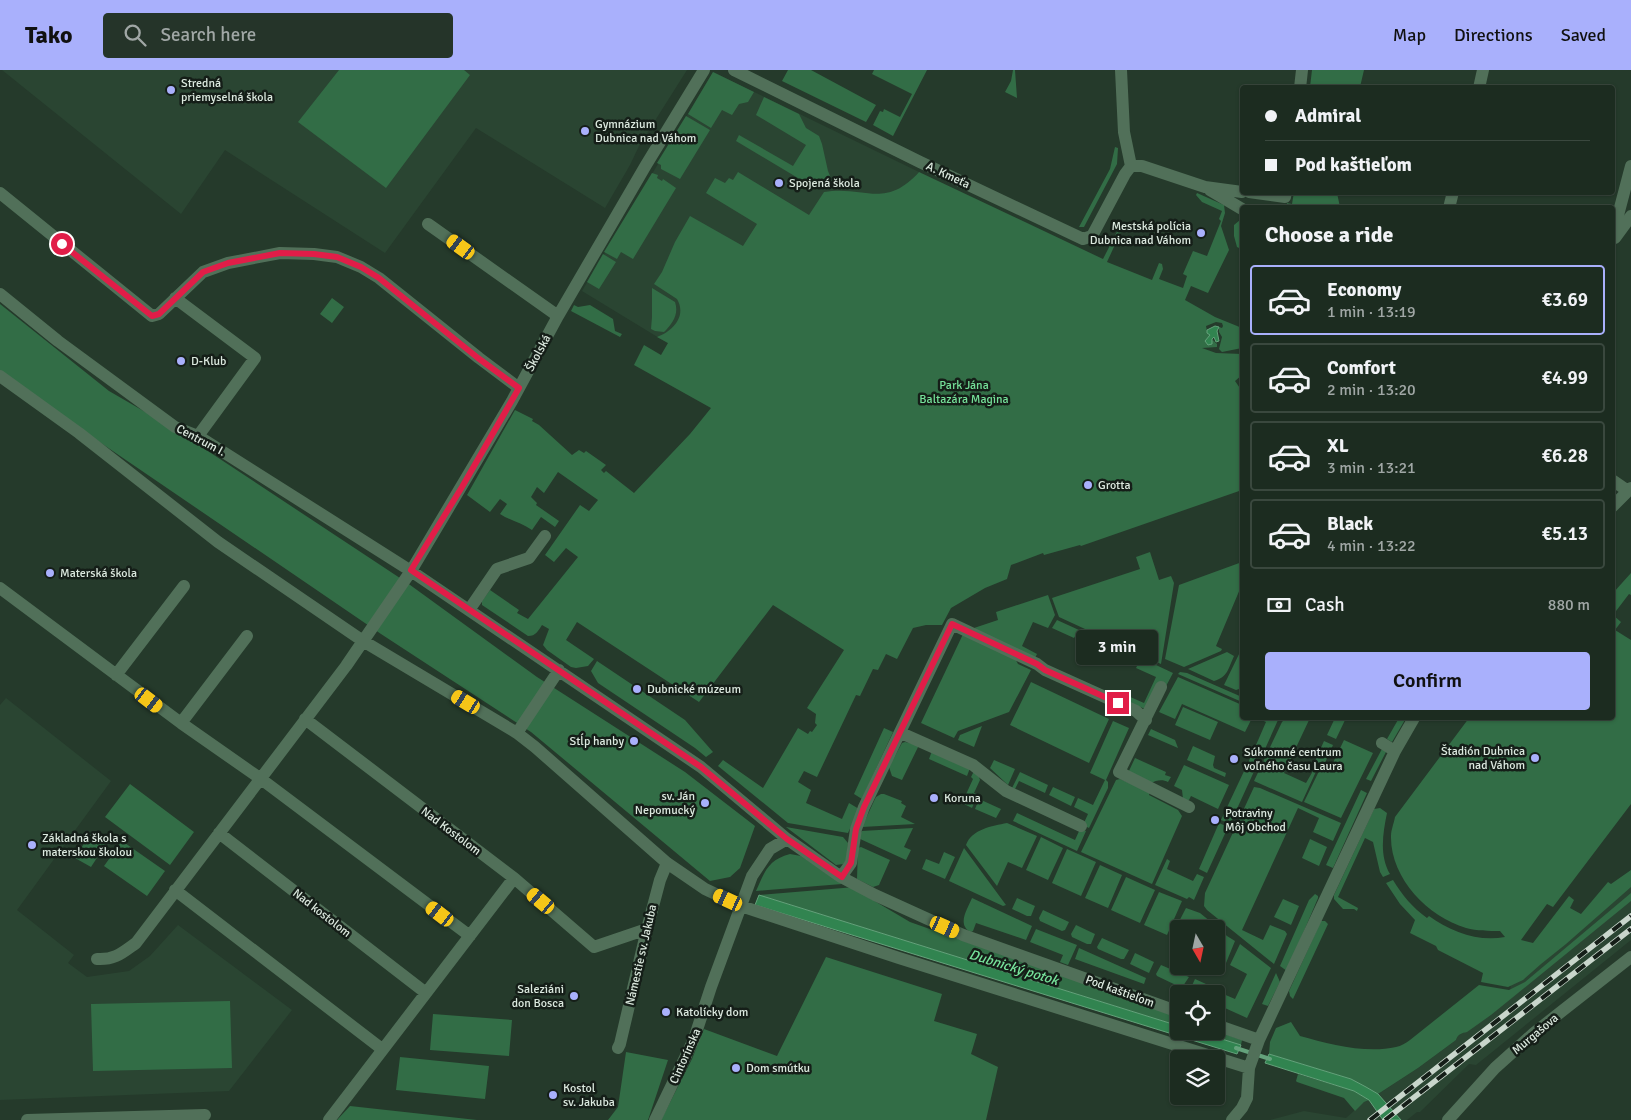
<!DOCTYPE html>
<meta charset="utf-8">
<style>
:root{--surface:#1c2c20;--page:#253429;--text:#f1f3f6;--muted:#a0a7a5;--line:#3a483e;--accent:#a9b0fc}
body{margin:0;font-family:Signika,sans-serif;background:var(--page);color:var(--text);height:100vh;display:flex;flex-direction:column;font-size:19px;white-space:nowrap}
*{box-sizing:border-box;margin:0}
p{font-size:16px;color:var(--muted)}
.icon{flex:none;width:28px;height:28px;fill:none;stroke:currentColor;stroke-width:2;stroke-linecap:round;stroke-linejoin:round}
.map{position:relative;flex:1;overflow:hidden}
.panel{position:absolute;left:1240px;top:135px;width:375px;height:515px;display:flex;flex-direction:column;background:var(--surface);border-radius:5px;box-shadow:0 1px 4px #0004,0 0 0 1px var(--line)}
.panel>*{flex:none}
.hud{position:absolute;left:1240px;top:15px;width:375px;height:110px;border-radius:5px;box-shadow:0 1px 4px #0004,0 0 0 1px var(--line);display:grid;align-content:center;height:110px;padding:0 25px;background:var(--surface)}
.needle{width:32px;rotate:171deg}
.controls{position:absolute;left:1170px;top:850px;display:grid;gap:10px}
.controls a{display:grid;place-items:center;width:55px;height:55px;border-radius:5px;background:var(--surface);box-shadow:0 1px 4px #0004,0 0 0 1px var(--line);font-size:25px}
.end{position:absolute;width:22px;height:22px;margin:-11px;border:6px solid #e11d48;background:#fff;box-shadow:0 0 0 2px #fff}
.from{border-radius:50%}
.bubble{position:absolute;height:35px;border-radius:5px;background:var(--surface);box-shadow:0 1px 4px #0004,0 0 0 1px var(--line);font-size:16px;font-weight:600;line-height:35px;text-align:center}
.car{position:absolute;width:15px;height:30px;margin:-15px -8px;border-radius:6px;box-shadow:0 0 4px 1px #0007;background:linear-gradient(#f5c518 24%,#345 0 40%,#f5c518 0 76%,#345 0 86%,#f5c518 0)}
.hud b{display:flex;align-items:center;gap:18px;height:48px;font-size:19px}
.hud b+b{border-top:1px solid var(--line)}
.hud i{width:12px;height:12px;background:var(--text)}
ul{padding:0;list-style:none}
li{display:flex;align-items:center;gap:15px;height:70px;margin:0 10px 8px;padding:0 15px;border:2px solid var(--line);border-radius:5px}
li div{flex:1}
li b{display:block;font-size:19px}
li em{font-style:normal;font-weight:600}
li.on{border-color:var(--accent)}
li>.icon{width:45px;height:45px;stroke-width:1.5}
h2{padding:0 25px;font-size:22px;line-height:60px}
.pay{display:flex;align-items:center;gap:12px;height:55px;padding:0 25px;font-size:19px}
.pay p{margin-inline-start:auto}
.action{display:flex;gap:10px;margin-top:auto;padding:10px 25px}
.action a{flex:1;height:58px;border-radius:5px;background:var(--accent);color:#111;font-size:20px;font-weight:600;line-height:58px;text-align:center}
header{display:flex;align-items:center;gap:30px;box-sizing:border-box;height:70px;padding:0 25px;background:var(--accent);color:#111}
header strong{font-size:24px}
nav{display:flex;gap:28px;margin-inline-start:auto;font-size:18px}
.search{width:350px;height:45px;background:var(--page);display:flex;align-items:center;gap:12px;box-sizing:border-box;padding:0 18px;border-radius:5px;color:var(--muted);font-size:19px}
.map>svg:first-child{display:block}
.built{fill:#2a4532}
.green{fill:#326d46}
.water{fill:#318450;stroke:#64a27b}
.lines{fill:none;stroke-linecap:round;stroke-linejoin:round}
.stream{stroke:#64a27b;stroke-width:4}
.minor{stroke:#517059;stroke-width:12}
.rail-casing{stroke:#c9d6cc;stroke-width:5.5}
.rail{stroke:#151e18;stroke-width:4;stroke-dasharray:11;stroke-linecap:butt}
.route{stroke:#e11d48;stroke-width:6}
.poi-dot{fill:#a9b0fc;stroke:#151e18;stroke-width:2}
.labels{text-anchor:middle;stroke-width:5;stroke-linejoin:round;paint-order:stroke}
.poi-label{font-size:12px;fill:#dce9df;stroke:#151e18;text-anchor:start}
.street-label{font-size:12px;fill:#dce9df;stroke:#151e18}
.park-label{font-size:12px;fill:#75e199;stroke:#151e18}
.water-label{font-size:14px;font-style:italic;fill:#77e39b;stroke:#151e18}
</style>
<header>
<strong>Tako</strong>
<div class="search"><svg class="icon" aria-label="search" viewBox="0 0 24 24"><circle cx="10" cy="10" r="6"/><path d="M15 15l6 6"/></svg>Search here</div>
<nav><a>Map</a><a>Directions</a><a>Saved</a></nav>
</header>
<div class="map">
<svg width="1631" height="1050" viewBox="0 0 1631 1050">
<rect width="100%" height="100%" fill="#253a2b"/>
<path class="built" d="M2 0H687L639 76 630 95 605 138 476 58 385 183 225 80 181 144Z
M713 2 919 102 733 313 582 221Z
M6 628 111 711 17 840 74 885 68 893 87 907 129 901 150 886 178 855 292 940 229 1021 0 1030V635Z
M1631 800V870L1476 995 1469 994 1420 1042H1417L1407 1050H1270L1304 1041 1346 1048 1364 1032 1369 1030 1418 998 1456 970 1458 966 1491 945 1509 929 1511 913Z"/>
<path class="green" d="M339 0H464L470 5 386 118 298 52Z
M788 0H811L876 35 866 52 782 11Z
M874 0H927L893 66 873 55 880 41 883 42 884 39 900 47 912 24 872 4Z
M1013 0H1015L1017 28 1005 22 1011 11Z
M1312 0H1364L1360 17H1310Z
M713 2 754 22 748 32 739 34 732 45 722 40 711 58 688 44Z
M764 27 799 44 806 58 819 66 822 74 828 101 832 111 817 109 813 117 736 71 739 65 793 96 806 75 756 45Z
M686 46 710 60 680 109 661 99V95L657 93Z
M1115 77 1118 78 1117 94 1084 157H1079L1110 99Z
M738 102 809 145 824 122C864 115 885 140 919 102L1103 189 1122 152 1125 153 1107 192 1152 210 1159 193 1162 194 1163 199 1159 209 1183 218 1187 206 1183 204 1193 181 1207 186 1221 151 1219 149 1222 141 1202 132 1196 125 1197 123 1224 135 1225 143 1221 156 1229 180 1208 223 1191 216 1185 230 1215 247 1242 258V278L1222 282 1219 279 1222 267 1219 262V257L1222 258 1223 256 1222 253 1216 252 1206 256 1207 261 1211 265 1209 269 1213 271 1212 269 1217 274V277L1202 278 1216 283 1242 284V305L1235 311 1242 321V420L1081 476 1080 475 1044 485 1043 483 1011 495 1007 509 985 518 951 538 942 555H926L913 558 897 589 886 584 878 600 873 599 860 626 856 625 817 707 804 701 798 712 811 720 806 733 842 749 849 733 859 739 848 763 788 753 718 696 723 690 763 718 798 658 808 664 810 661 812 662 817 655 815 653 816 644 807 638 844 580 773 535 699 632 577 552 566 570 594 589 588 596 576 598 571 597 547 580 543 575 549 559 542 555C538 561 536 566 528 566L482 535V531L490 520 519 540 517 543 528 549 578 487 566 478 554 492 545 485 580 435 589 441 598 430 558 402 544 423 537 417 531 427 537 433 536 435 559 451 555 457 541 447 532 460C522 453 511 451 500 444L507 434 500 429 490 442 467 425 515 340 533 349 532 351 539 355 572 385 579 380 584 383 586 381 606 395 601 400 604 403 606 401 634 423 690 364 711 338 634 295 644 275 661 285 668 273 657 267C673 261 687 246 677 229L654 214 662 202 675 172 690 146 743 176 757 154 706 123 715 108 725 113 729 108 733 110Z
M652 103 658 105 657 108 662 111 663 109 676 118 633 189 621 182 617 189 604 182Z
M1294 122 1337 123 1340 137H1287V133L1292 134Z
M1240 150H1242V183L1241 179 1237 177 1234 166V155Z
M603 184 616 192 599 219 587 212Z
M652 218 675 232C679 244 673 253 664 262L655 261 651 259 652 247Z
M332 228 344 237 332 253 320 244Z
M0 234 109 321 173 358 406 512 537 607 685 702 755 756 740 798 730 807 710 811 531 662 381 564 101 373 0 306Z
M574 235 578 237 590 235 613 249 615 261 622 264 620 267 571 241Z
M1150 482 1159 510 1171 506 1174 513 1161 594 1059 547 1052 528 1140 499 1136 487Z
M1242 492V520L1240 519 1216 576 1222 579 1221 581 1184 597 1165 589 1179 515Z
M1631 503V525L1629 524 1613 545 1621 552 1615 560 1631 570V734L1553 837 1547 834 1521 870 1533 873 1569 826 1574 830 1570 838 1581 844 1608 812 1611 814 1631 800V817L1566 874 1541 894 1523 910 1508 917 1481 912 1483 903 1438 880 1436 876 1410 863 1415 850 1400 834 1386 813 1393 810C1402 825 1413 838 1427 848L1429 846C1451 862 1478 872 1505 867L1500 861C1489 861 1477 861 1466 858 1428 847 1390 808 1391 766 1391 760 1394 753 1395 747L1469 648H1612L1613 523Z
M1048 525 1055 545 1048 558 1033 552 1022 576 1037 584 1034 590 968 560 998 550 996 542Z
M1057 550 1079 560 1074 568 1052 558Z
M964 562 1012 583 1018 594 1031 600 1009 642 958 661 954 668 921 653Z
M1083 562 1112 575 1108 584 1079 571Z
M1116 577 1138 587 1134 596 1112 587Z
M1241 580H1242V584L1239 592 1242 594V618L1236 620 1224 615Z
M1227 582 1234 586C1228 599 1228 607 1214 611L1188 599Z
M1141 588 1173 603 1165 618 1145 639 1126 631 1128 626 1144 633 1156 607 1136 598Z
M597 591 685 650 713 682 706 687 695 678 598 613 591 601Z
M1180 602 1187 603 1242 627V632L1178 604Z
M1178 607 1242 635V648H1252L1245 662 1182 634 1175 649 1159 642Z
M1031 612 1109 649 1089 693 1010 655Z
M1183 637 1218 652 1210 670 1175 655Z
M1257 648H1272L1278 650 1265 679 1256 675 1266 652Z
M1286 648H1310L1284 703 1306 713 1317 694 1319 695 1302 732 1254 711 1282 652Z
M1335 648H1346L1336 669 1327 665Z
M1399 648H1406L1392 672 1387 669Z
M1113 651 1129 658 1106 710 1108 712V718L1089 758 1083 755 1088 744 1074 737 1078 728 1093 735 1104 712 1105 710 1090 703Z
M982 656 974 677 958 670 960 665Z
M884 658 893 662 862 729 854 724Z
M1151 659 1175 670 1178 678 1148 665Z
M1344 670 1373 683 1341 748 1304 732 1320 699 1328 703Z
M1324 671 1333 675 1324 695 1315 691Z
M905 672 919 675 902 710 892 706 889 697 902 673Z
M1193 676 1215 686 1213 695 1214 698 1226 703 1225 707 1187 690Z
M1383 677 1387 680 1371 711 1366 709Z
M1254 680 1262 684 1230 754 1221 750Z
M932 681 970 698 967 706 929 689Z
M1135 688 1166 702 1165 705 1171 707 1168 712C1163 709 1156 710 1151 713L1128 703Z
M994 690 1015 699 1008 715 990 698Z
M1184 695 1229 715 1218 739 1191 726 1189 730 1186 731 1183 729 1182 720 1174 716Z
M974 701 978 704 980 710 974 723 978 725 972 738 962 733 973 709 971 707Z
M1020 702 1048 715 1045 723 1019 711 1015 719 1012 718Z
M1120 709 1150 722 1149 725 1178 740 1182 746 1152 814 1081 782 1116 710Z
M130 714 194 762 170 795 105 747Z
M1053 717 1075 727 1071 736 1049 725Z
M1254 717 1260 718 1341 753 1333 771 1313 762 1319 748 1298 738 1242 860 1263 870 1270 855 1285 861 1287 864 1274 894 1207 840 1204 836 1205 823Z
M1361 720 1367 723 1333 798 1326 795Z
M881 724H884L902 731 901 733 906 736 901 747 915 754 862 757 874 731 876 727Z
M979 729 1001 739 996 748 975 739Z
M1380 738 1387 743C1383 763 1379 785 1390 804L1383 807 1380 802 1373 772 1365 768 1338 827 1358 838 1357 841 1354 839H1343L1334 829V825L1374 739Z
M1017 743 1075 770 1080 759 1086 761 1077 781 1013 751Z
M1007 753 1037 766 1022 798 1008 792 997 816 966 775C972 759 992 756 1007 753Z
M1219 753 1228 757 1207 803 1199 799Z
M786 757 843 767 848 773 847 790 843 794 836 795Z
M913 758 904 777 911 780 906 790 858 768 862 761Z
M90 764 106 774 91 797 75 788Z
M1041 767 1063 778 1048 810 1026 800Z
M1310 769 1327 777 1319 796 1302 788Z
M122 771 165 801 147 826 104 796Z
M861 777 890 790 879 815 873 817 857 809 858 778Z
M964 778 1006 835 1003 836 949 811Z
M1067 779 1096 792 1081 826 1052 813Z
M944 782 955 787 945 809 922 799 926 789 939 794Z
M790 784 801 786 842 814 756 821C765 801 768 790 790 784Z
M1167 789 1170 791 1167 799 1193 811 1197 804 1204 807 1194 830 1189 827 1187 829 1155 815Z
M1100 795 1122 805 1108 838 1085 828Z
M1126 807 1155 820 1140 853 1111 840Z
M855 817 866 826 910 852 1179 947V956L759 825Z
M1159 822 1182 831 1167 865 1144 855Z
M1631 823V831L1491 945 1467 962C1462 963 1458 964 1456 970L1418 998 1378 1024 1351 1009 1269 984 1270 972 1276 958 1291 952 1300 966C1329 974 1366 984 1396 977 1401 976 1406 973 1410 970L1479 915 1509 920 1525 912Z
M1315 824 1318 826V828L1287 901 1280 896 1309 830Z
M972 828 1032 856 1026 870 976 853 973 861 971 862C956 855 968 838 972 828Z
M1017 828 1035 836 1031 846H1027L1012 839Z
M1283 829 1299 836 1291 855 1274 847Z
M1186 838 1200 843 1211 852 1209 859H1179V871L1171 867Z
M1043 840 1069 852 1065 860 1062 861 1040 851 1039 848Z
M1321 851H1325L1328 854 1293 929 1290 926 1289 921Z
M1076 855 1095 864 1091 874H1087L1072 867 1071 864Z
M1216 855 1227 866 1235 871 1226 893 1216 889V859H1214Z
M1036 859 1077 875 1068 895 1060 892 1063 885 1030 872Z
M1102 868 1129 880 1124 889H1121L1098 879 1097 877Z
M1240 874 1271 898 1247 948 1216 934 1221 923 1235 929 1247 904 1230 895Z
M1079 878 1146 908 1144 914 1075 889Z
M1135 883 1154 892 1149 903 1130 894Z
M826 887 942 924 934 951 977 964 971 984 998 997 986 1050H661L692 989 704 959 777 986Z
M1161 895 1189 907 1183 916 1180 917 1157 906 1156 904Z
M1276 903 1280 912 1268 936 1262 934Z
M1195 909 1217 919 1215 924H1194L1189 922Z
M230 931 232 998 93 1001 91 934Z
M433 944 512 950 509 986 430 980Z
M1196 961H1216L1242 970 1241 975Z
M626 982 668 990 648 1050H608L618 1037Z
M400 987 489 996 485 1029 396 1020Z
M1298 1004 1354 1021 1369 1030 1364 1032 1355 1041 1344 1028 1297 1012 1296 1011Z
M350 1036 477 1050H337Z"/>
<path class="water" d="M1215 256 1219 257 1217 261 1219 271 1216 272 1214 267 1212 269V274L1208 275 1205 271 1210 265 1207 263V260Z
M759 825 1179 956V961H1196L1241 975 1237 984 755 835Z
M1269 984 1351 1009 1366 1017 1378 1024 1401 1050H1383L1369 1030 1354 1021 1265 993Z"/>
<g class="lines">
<path class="stream" d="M1236 978 1270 989"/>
<path class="minor" d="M734 0 920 92 1083 169 1092 166 1125 104 1131 96
M1121 0 1124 62 1131 96
M1300 18 1302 0
M1479 18 1483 0
M1131 96H1142L1205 117 1242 122
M1210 120 1242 139
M1249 122 1285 127 1286 122
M0 123 152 246 159 244 203 202 228 193 280 183 314 184 337 187 361 197 379 208 479 288 519 318
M1449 138 1453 122
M1612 168 1631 96
M1615 168 1631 146
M0 224 58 271 175 357 198 366 411 501 701 697 787 769 841 807 875 825 963 865 1179 942
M175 228 255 288 198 366
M558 246 646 95 704 0
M0 306 79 363 218 472 363 571 517 663 535 677 667 793 705 819 741 836 899 888 1249 998
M1612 410 1628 421
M1612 437 1631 418
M0 518 181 653 261 709 470 866
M469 540 497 499 529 488 545 466
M116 605 184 516
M1161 617 1119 702 1189 737
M305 649 514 808 594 877 647 859
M181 653 247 566
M517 663 559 600
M901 663 973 695 1006 721 1081 756
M1382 673 1395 681
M219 763 426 923
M841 807 851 793 856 759 864 737 952 554 1037 594 1045 600 1136 641 1146 650
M175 820 382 979
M97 889C115 890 122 883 136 873L346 596 411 501 512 331 558 246 428 154
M1216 955 1259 970
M618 978 620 974 647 859 660 810 667 793
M27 1050 205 1045
M329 1050 514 808
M655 1050 694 969 711 917 752 806 770 779 787 769
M1232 1050 1242 1038 1247 1028 1249 998 1259 970 1395 681 1414 648
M1448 1050 1495 998 1534 963 1631 887"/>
<defs>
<path id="rail" d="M1370 1050 1631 846
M1385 1050 1631 859"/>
</defs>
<use href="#rail" class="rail-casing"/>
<use href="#rail" class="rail"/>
</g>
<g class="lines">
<path class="route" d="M62 174 152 246 159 244 203 202 228 193 280 183 314 184 337 187 361 197 379 208 478 288 519 318 462 417 411 500 701 697 787 769 842 807 851 793 856 759 864 737 952 554 1037 594 1045 600 1118 633"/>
</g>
<g class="poi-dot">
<circle cx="171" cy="20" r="5"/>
<circle cx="585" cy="61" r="5"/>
<circle cx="779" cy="113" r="5"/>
<circle cx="1201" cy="163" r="5"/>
<circle cx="181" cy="291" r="5"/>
<circle cx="1088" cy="415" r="5"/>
<circle cx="50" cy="503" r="5"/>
<circle cx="637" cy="619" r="5"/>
<circle cx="634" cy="671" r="5"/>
<circle cx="1535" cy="688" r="5"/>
<circle cx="1234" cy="689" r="5"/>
<circle cx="934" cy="728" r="5"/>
<circle cx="705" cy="733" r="5"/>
<circle cx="1215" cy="750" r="5"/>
<circle cx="32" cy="775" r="5"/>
<circle cx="574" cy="926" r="5"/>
<circle cx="666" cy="942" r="5"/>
<circle cx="736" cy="998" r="5"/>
<circle cx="553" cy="1025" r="5"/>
</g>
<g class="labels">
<g class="poi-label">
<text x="181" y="17">Stredná<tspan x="181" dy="14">priemyselná škola</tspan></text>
<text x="595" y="58">Gymnázium<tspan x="595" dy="14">Dubnica nad Váhom</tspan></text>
<text x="789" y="117">Spojená škola</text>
<text x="1191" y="160" text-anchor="end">Mestská polícia<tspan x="1191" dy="14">Dubnica nad Váhom</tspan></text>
<text x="191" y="295">D-Klub</text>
<text x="1098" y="419">Grotta</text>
<text x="60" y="507">Materská škola</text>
<text x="647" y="623">Dubnické múzeum</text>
<text x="624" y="675" text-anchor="end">Stĺp hanby</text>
<text x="1525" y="685" text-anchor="end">Štadión Dubnica<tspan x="1525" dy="14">nad Váhom</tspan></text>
<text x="1244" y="686">Súkromné centrum<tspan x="1244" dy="14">voľného času Laura</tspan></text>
<text x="695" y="730" text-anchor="end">sv. Ján<tspan x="695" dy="14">Nepomucký</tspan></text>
<text x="944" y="732">Koruna</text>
<text x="1225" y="747">Potraviny<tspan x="1225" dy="14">Môj Obchod</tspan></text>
<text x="42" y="772">Základná škola s<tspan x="42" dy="14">materskou školou</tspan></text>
<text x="564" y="923" text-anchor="end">Saleziáni<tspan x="564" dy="14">don Bosca</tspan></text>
<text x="676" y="946">Katolícky dom</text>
<text x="746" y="1002">Dom smútku</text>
<text x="563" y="1022">Kostol<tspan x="563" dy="14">sv. Jakuba</tspan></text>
</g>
<g class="street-label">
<text transform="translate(948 105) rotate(25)" y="4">A. Kmeťa</text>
<text transform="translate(538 283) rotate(-62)" y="4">Školská</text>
<text transform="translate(201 370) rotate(28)" y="4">Centrum I.</text>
<text transform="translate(451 761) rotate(37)" y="4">Nad Kostolom</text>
<text transform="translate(322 843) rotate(38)" y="4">Nad kostolom</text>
<text transform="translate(641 885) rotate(-77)" y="4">Námestie sv. Jakuba</text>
<text transform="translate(1120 921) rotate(20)" y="4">Pod kaštieľom</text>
<text transform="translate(1535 964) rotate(-40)" y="4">Murgašova</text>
<text transform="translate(685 986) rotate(-66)" y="4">Cintorínska</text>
</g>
<g class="park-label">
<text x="964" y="319">Park Jána<tspan x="964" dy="14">Baltazára Magina</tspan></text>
</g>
<g class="water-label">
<text transform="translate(1014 897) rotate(17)" y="5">Dubnický potok</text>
</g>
</g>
</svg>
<div class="controls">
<a><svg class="needle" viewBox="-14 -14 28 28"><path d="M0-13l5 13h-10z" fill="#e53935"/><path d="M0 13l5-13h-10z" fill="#a0a7a5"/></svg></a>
<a><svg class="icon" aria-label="locate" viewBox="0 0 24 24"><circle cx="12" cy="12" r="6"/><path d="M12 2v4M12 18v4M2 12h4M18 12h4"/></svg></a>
<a><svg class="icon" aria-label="layers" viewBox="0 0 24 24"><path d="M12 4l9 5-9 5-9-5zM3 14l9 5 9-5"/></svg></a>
</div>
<i class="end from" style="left:62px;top:174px"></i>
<i class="end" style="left:1118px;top:633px"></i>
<div class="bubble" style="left:1076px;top:560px;width:82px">3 min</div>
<i class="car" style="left:461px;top:177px;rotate:306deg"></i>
<i class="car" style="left:149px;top:630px;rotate:127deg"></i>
<i class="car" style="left:466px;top:632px;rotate:301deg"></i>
<i class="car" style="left:728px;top:830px;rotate:295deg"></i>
<i class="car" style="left:541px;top:831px;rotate:310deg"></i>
<i class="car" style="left:440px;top:844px;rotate:307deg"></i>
<i class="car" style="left:945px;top:857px;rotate:114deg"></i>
<div class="hud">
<b><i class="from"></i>Admiral</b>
<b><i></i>Pod kaštieľom</b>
</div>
<section class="panel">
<h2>Choose a ride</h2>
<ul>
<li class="on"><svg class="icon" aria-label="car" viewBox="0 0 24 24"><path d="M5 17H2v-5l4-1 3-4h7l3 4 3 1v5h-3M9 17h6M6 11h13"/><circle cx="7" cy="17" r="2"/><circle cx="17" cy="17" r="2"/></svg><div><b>Economy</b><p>1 min · 13:19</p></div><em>€3.69</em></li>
<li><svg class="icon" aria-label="car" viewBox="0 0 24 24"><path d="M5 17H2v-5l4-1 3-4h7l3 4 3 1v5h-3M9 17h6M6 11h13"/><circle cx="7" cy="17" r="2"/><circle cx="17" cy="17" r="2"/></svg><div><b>Comfort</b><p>2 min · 13:20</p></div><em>€4.99</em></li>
<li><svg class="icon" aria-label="car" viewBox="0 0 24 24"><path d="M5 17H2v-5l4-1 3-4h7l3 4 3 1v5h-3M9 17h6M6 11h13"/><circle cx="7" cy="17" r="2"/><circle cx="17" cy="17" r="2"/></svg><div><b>XL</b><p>3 min · 13:21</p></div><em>€6.28</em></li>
<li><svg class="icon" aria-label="car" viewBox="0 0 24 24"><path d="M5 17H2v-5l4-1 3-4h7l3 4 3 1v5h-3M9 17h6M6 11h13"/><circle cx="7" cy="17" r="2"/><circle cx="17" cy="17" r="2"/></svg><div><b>Black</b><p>4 min · 13:22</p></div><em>€5.13</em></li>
</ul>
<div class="pay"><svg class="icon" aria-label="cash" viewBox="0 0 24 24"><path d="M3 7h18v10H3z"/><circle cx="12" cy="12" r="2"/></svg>Cash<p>880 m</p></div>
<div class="action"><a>Confirm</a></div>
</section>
</div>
